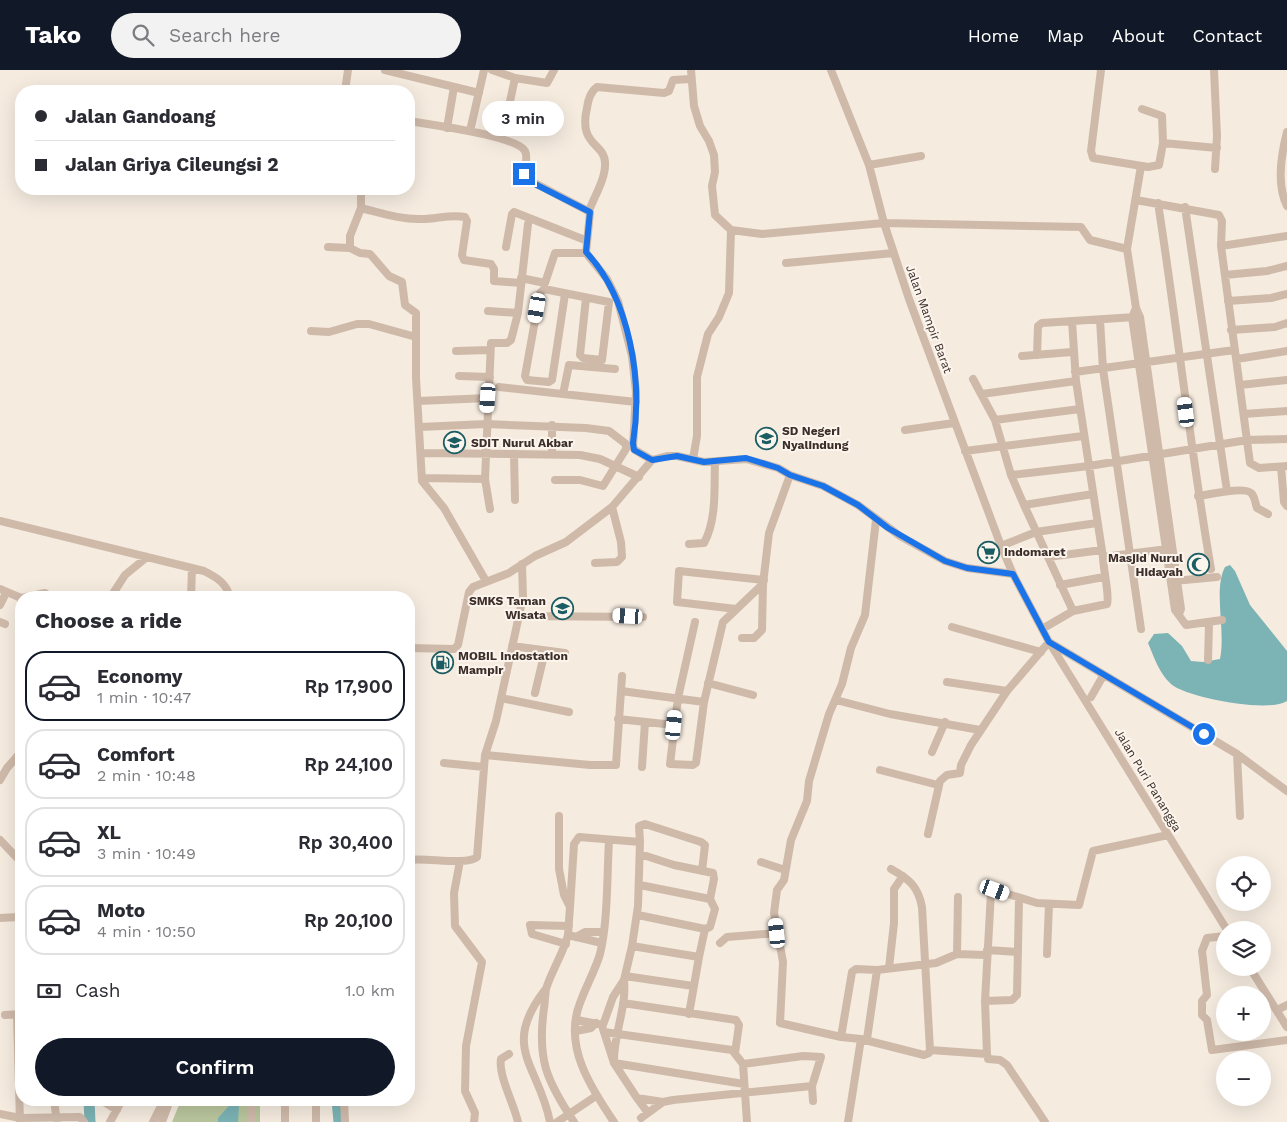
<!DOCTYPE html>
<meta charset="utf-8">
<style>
:root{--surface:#fff;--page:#f2f2f3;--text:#2b2b33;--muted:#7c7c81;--line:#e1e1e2;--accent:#111827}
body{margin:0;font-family:"Work Sans",sans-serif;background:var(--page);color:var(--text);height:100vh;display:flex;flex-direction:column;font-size:19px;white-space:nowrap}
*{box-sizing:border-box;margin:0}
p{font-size:16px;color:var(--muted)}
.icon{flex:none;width:28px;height:28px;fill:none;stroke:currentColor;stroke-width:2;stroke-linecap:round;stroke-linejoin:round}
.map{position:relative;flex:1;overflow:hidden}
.details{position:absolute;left:15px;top:521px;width:400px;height:515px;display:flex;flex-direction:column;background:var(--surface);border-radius:20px;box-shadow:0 5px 20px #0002}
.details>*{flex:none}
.guide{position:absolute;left:15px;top:15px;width:400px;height:110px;border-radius:20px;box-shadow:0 5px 20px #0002;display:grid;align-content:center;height:110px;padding:0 20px;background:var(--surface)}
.fabs{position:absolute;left:1216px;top:786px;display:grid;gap:10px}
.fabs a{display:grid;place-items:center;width:55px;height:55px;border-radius:50%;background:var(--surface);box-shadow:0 5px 20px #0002;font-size:25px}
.end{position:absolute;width:22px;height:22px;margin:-11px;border:6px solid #1a73e8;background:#fff;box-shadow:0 0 0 2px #fff}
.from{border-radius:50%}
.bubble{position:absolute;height:35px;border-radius:18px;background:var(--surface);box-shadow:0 5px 20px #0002;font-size:16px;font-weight:600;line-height:35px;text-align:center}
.car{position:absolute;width:15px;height:30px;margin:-15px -8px;border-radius:6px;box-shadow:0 0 4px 1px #0007;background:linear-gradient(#fff 24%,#345 0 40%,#fff 0 76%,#345 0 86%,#fff 0)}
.guide b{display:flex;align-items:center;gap:18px;height:48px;font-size:19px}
.guide b+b{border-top:1px solid var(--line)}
.guide i{width:12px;height:12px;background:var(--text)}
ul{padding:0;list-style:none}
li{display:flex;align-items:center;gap:15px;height:70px;margin:0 10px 8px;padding:0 10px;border:2px solid var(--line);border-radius:20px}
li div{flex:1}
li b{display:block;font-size:19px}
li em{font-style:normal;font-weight:600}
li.current{border-color:var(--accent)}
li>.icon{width:45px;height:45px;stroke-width:1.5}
h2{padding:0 20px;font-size:22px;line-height:60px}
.pay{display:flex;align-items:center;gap:12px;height:55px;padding:0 20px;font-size:19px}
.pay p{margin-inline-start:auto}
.primary-button{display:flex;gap:10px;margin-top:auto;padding:10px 20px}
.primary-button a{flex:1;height:58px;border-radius:30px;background:var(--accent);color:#fff;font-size:20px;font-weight:600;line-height:58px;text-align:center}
header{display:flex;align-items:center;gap:30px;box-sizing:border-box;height:70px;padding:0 25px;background:var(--accent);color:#fff}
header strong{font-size:24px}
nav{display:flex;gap:28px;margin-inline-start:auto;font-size:18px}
.search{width:350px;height:45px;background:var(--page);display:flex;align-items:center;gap:12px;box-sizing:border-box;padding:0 18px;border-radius:28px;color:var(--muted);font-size:19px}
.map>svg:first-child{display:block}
.green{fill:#b9c69d}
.water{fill:#7cb3b5}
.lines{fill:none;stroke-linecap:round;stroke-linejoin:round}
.river{stroke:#7cb3b5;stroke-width:11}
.minor{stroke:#cfbaaa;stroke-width:8}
.route{stroke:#1a73e8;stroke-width:6}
.labels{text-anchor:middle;stroke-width:4;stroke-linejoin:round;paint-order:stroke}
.street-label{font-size:12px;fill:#3c2f2a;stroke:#fcf5ed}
.poi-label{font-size:12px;font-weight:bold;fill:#3c2f2a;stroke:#fcf5ed;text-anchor:start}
</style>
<header>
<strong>Tako</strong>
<div class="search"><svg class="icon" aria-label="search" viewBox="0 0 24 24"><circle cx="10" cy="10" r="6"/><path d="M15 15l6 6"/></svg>Search here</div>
<nav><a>Home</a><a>Map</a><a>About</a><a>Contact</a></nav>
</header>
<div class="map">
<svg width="1287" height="1052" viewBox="0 0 1287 1052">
<rect width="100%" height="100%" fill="#f5ebdf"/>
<path class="green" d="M181 1030H260V1052H172Z"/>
<path class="water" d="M1230 495 1235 501 1250 535 1287 581V631C1269 643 1187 628 1171 614 1159 603 1154 587 1148 573L1154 564 1168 563 1182 576 1191 591 1203 592 1220 589C1226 560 1213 520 1225 497Z
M234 1030 239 1035 238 1052H218V1048Z"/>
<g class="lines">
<path class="river" d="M89 1030 90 1052
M337 1030 339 1052"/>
<path class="minor" d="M385 0 479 23
M492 0 515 8
M691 0 694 36 700 56 709 71 714 85 715 102 712 116 715 145 731 160 762 164 884 153 1081 157 1090 170 1127 179
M831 0 869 95 884 153 909 229 1001 476 1013 504 1049 572 1237 684 1287 721
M1101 0 1091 81 1093 88 1148 97 1159 95 1163 73 1162 46 1142 39
M1214 0 1217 66 1215 99
M345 21 348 0
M409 51C430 55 515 65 525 81 529 88 523 100 525 108L590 142 586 183 607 209 618 231 632 286 636 322 633 377 635 380 652 390
M447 58 454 17
M470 61 484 0
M1287 62C1281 85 1276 114 1287 136
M502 69 515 8 547 13 554 0
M1163 73 1217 78
M869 95 921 86
M1141 96 1127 179 1136 238 1140 247 1181 539 1179 544
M361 119V138L350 166V178L360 183 370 184 389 206 402 212 405 235 416 243V308L422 411 444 438 486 511
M1136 130 1219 145 1222 151 1221 176 1287 166
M1158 133C1177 255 1190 377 1211 499
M1185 137 1227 421
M361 138C381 143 402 150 422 149 437 149 450 144 465 147L467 151 462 185 464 190 491 194 494 199V211L521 213
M589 141C594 127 606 108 605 93 605 73 578 76 587 38 588 30 590 22 597 17L664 23 669 21 673 10 690 9
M1221 176 1250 393 1259 398 1287 396
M328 177 350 178
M506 177 512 144 514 142 585 170
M786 193 894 183
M1225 205 1267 201 1287 196
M521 208 545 213 555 183H586
M565 224 552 310 549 312 527 310 525 306 540 223 544 219 609 232 602 290 583 288 580 285 586 228
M1228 231 1271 228 1287 224
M1136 238 1132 247 1175 540 1186 555 1222 550
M488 241 518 243
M1100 250 1103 299 1141 559
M1072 251 1076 311 1103 487
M1231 260 1275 257 1287 253
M311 261 329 262 357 254H369L416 267
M456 281 490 280
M1037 285 1038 256 1042 253 1135 247
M1022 286 1072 282
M1237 289 1287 281
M1075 302 1234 280
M459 306 490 307
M973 309 995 350 1011 405 1024 435 1073 541 1042 559
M1240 315 1287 310
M499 317 636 332
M563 324 569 295 615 299
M982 324 1076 311
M418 331 488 328
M1244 344 1287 341
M995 350 1080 339
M552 355V384
M420 357 486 354 586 358 609 361 626 374V379L603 416 580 410H555
M905 360 954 353
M965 381 1083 366
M422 383 580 385 600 389 639 407
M514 384 515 430
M693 389 697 366V307L708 264 719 247 729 223 731 160
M1281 397 1284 432 1287 436
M1011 405 1089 396 1247 370 1287 369
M422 408 485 409
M1198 426C1208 425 1244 416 1251 423 1255 426 1255 433 1257 438L1268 444
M1024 435 1093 424
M490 439 485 409 491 273H507L511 270 518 243 528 154
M0 451 204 501C216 507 227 513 230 528
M689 474 704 473C717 449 714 418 715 392
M1001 476 1036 462 1097 453
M1048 487 1102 480
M595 493 617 492 622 487 621 472 612 437
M1174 511 1217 507
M1060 515 1104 507
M0 519 21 528
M21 528V603
M21 528 45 523 52 528
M110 528 125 505 147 487
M191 528 192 498
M0 535 6 523
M736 539 677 532 679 501 764 510
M1073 541 1107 534C1110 526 1103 499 1103 487L1168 479
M519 546 643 547
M0 552 5 554
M695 552 678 628 670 694 693 695 696 693 704 632 723 552 763 514
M952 557 1041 582
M742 568H754L762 560 763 514 769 463 790 405
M512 576 565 583
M409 578 454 579 458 575 469 522 473 517 509 503 535 486 566 472 612 437 652 390 667 386H677L704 392 746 389 778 398 790 405 823 416 858 435 900 466 945 491 967 498 1013 504
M1208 590 1209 554
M947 612 1007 621
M708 613 753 625
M621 621 622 606
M535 623 545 581
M1091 627 1103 606
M501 628 569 642
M836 630 890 644 980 660
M618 649 674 655
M932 682 945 652
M1237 684 1240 746
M485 685 590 695H616L621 621 704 632
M444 693 484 697
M642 697 645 652
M880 700 938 715
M0 710 7 698 21 682
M559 746V799L564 825 570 837 568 865
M928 764 940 711 947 705 960 703 961 695 971 675 1007 621 1049 572 1227 860
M0 770 21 792
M609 770C607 804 608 852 600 884 595 901 586 916 580 933 563 976 591 1018 614 1052
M640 784 674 795 713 803 714 809 710 829
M409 790C425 787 467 796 477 787L485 685 496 651 523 527 522 494
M460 791 454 823 455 856 482 892 466 976 465 1021 475 1043 474 1052
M761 792 785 800
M640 815 710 829 715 839 710 857 705 859
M958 827 957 884 986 885
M570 837 574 774 579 767 640 772 639 756 645 754 701 772 705 775 702 801
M638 845 705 859 699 887
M0 848 18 847
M1225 866 1207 868 1202 881 1207 925 1202 931V945L1207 950 1212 980 1287 970
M576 867 585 862H602
M720 873 727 867 777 863
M566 874 532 864 530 855 569 856
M632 876 699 887 689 944
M987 880 1018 882
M1047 884 1049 834
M889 898 894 853V819L903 806
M1250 898 1287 957
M625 906 693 916
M624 910C627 938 613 965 614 993L744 1014
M545 920C500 978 539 995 550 1052
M985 931 1012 930 1017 925 1019 829
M623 933 736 950 739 955 735 983
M1277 940 1287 935
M5 945 21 944
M17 945 20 1052
M577 950 603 955 613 927 624 910 632 876 638 836 640 772
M603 959 614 993 637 1028 663 1032
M576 961 591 958 596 953
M604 962 732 980 743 994 747 1052
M841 967 852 902 856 899 877 900
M861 969 924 985 929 983 930 980 922 837C918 816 909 809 891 799
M867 969 877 900 936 893 957 884
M930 980 987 984
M509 984 501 989C498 1005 514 1034 518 1052
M743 994 803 986 821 987 812 1016 813 1031
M637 1028 648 1043
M54 1030 57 1052
M101 1030 117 1040
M252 1030V1052
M285 1030V1052
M344 1030 345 1052
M0 1044 20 1048 80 1047 84 1052
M641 1048 663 1032 673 1030 812 1016
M110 1052 122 1030
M153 1052 164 1030
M162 1052 170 1030
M316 1052V1030
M557 1052 596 1026
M574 1052C546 1010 537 989 544 938 545 932 545 925 546 919 552 900 563 884 568 865L602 873
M848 1052 861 969 841 967 780 953 783 892 774 843 777 820 784 810 791 770 807 731 809 711 829 644 842 614 851 578 865 545 876 450
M1045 1052 1007 995 1000 990 988 989 987 984 985 931 991 822 995 820 1037 833 1079 835 1093 781 1168 765"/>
</g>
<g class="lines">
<path class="route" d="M524 104 527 110 590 142 586 182C630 229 643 310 633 373L634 380 652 390 677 386 704 392 746 388 778 398 790 405 823 416 858 435 888 458 945 491 967 498 1013 504 1049 572 1204 664"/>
</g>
<defs>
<symbol id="school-ring" viewBox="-11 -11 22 22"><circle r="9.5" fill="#fcf5ed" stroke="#1b5d62" stroke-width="1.5"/><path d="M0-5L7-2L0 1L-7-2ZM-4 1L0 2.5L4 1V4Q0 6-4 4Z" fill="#1b5d62"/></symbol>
<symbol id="supermarket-ring" viewBox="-11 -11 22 22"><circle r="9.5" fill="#fcf5ed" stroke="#1b5d62" stroke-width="1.5"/><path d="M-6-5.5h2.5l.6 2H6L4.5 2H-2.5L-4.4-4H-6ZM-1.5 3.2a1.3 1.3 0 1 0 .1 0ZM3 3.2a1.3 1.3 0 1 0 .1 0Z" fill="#1b5d62"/></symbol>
<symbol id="mosque-ring" viewBox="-11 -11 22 22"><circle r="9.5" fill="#fcf5ed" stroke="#1b5d62" stroke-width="1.5"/><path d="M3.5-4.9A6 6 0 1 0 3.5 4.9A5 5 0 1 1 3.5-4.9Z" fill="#1b5d62"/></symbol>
<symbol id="fuel-ring" viewBox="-11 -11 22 22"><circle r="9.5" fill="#fcf5ed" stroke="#1b5d62" stroke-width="1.5"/><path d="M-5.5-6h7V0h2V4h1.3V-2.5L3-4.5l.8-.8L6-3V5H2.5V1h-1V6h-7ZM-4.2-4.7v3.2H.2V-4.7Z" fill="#1b5d62"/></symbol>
</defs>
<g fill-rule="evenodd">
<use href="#school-ring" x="754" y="356" width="25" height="25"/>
<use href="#school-ring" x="442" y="360" width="25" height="25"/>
<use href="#supermarket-ring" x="976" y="470" width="25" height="25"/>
<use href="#mosque-ring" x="1186" y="482" width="25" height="25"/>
<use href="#school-ring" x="550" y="526" width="25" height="25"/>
<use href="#fuel-ring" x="430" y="580" width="25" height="25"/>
</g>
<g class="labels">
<g class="street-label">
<text transform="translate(929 249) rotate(70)" y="4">Jalan Mampir Barat</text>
<text transform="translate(1148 710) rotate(59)" y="4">Jalan Puri Panangga</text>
</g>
<g class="poi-label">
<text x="782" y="365">SD Negeri<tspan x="782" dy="14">Nyalindung</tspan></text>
<text x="471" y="377">SDIT Nurul Akbar</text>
<text x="1004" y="486">Indomaret</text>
<text x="1183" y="492" text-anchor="end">Masjid Nurul<tspan x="1183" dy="14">Hidayah</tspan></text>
<text x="546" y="535" text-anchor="end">SMKS Taman<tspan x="546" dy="14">Wisata</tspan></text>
<text x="458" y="590">MOBIL Indostation<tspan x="458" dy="14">Mampir</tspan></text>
</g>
</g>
</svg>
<div class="fabs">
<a><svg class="icon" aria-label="locate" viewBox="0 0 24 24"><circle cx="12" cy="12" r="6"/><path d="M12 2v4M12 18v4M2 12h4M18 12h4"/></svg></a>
<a><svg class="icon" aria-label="layers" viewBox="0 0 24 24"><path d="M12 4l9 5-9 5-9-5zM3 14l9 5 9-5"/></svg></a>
<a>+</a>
<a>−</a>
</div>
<i class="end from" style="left:1204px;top:664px"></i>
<i class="end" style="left:524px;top:104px"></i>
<div class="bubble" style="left:482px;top:31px;width:82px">3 min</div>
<i class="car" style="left:537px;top:238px;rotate:190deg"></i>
<i class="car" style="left:488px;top:328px;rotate:184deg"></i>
<i class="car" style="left:1186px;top:342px;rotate:353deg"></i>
<i class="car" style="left:628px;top:546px;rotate:273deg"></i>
<i class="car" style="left:674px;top:655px;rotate:6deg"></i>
<i class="car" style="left:995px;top:820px;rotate:110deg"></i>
<i class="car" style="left:777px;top:863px;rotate:354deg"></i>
<div class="guide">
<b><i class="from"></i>Jalan Gandoang</b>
<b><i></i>Jalan Griya Cileungsi 2</b>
</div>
<section class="details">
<h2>Choose a ride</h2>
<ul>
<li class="current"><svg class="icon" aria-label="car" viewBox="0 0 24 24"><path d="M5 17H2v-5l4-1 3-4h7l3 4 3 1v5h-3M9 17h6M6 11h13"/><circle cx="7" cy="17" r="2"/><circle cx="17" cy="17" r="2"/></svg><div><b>Economy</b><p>1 min · 10:47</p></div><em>Rp 17,900</em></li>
<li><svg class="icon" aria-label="car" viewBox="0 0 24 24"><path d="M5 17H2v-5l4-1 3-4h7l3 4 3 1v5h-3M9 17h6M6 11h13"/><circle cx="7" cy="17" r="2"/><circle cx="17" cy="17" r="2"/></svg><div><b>Comfort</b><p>2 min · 10:48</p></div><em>Rp 24,100</em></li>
<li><svg class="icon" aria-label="car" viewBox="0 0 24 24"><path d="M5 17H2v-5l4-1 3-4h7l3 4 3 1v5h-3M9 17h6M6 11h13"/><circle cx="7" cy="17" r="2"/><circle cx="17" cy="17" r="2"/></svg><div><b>XL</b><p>3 min · 10:49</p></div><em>Rp 30,400</em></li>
<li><svg class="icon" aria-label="car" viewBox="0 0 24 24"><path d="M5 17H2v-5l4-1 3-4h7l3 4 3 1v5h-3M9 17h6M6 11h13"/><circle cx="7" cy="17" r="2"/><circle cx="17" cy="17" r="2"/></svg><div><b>Moto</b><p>4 min · 10:50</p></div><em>Rp 20,100</em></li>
</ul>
<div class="pay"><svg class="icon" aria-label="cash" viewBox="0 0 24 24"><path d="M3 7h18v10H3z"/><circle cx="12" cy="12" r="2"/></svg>Cash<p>1.0 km</p></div>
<div class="primary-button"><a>Confirm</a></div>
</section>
</div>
